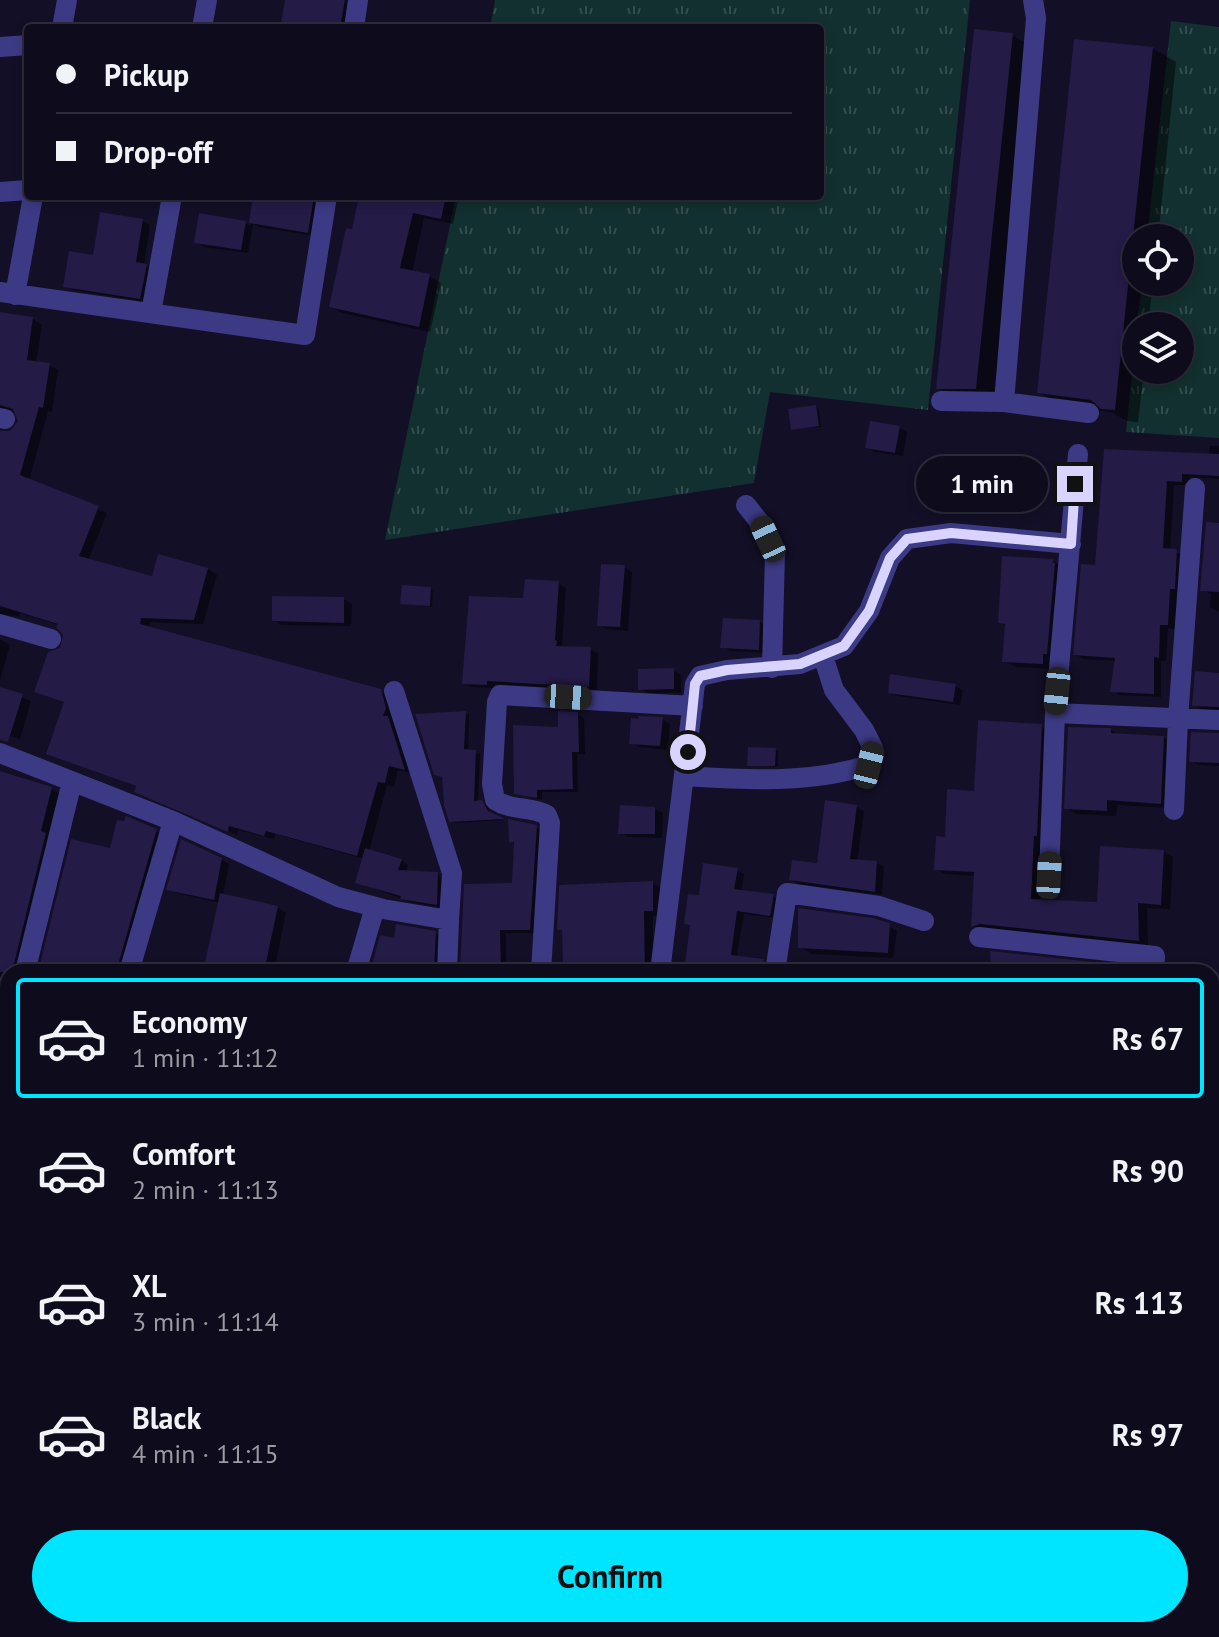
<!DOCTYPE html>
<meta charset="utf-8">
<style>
:root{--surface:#0e0b1c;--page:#1c1929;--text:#f1f3f6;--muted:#9b9ba3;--line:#2e2b3b;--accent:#00e5ff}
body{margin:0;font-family:"PT Sans",sans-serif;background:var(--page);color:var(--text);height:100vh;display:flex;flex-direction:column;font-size:30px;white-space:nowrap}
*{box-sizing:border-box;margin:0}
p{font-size:26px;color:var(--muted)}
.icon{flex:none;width:44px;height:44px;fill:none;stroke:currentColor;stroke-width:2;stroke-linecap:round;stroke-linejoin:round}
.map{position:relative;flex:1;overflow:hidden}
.sheet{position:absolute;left:0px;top:964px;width:1220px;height:674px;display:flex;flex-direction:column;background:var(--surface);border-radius:24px 24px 0 0;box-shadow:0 4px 12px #0003,0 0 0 2px var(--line)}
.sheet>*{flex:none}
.hud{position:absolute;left:24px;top:24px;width:800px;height:176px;border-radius:8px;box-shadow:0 4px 12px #0003,0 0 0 2px var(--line);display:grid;align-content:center;height:176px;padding:0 32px;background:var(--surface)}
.buttons{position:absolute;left:1122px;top:224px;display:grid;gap:16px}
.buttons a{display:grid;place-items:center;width:72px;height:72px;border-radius:50%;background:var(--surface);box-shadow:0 4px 12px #0003,0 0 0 2px var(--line);font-size:40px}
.end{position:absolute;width:36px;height:36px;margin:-18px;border:10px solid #d9d4ff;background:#111;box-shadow:0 0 0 4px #111}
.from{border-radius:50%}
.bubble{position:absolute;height:56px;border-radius:28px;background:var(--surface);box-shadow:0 4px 12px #0003,0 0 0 2px var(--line);font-size:26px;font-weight:700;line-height:56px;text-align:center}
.car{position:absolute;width:24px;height:48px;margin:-24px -12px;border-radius:10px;box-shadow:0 0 6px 2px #0007;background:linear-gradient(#222 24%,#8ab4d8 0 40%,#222 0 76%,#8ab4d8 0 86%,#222 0)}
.hud b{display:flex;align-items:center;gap:28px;height:76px;font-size:30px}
.hud b+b{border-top:2px solid var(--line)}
.hud i{width:20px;height:20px;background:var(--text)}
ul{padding:14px 0 0;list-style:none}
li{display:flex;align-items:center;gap:24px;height:120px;margin:0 16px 12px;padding:0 16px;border:4px solid transparent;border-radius:8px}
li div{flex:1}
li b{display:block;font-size:30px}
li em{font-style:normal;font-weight:700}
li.current{border-color:var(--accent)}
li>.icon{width:72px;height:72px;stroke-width:1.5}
.cta{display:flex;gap:16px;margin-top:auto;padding:16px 32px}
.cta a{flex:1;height:92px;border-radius:48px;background:var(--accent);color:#111;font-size:32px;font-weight:700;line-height:92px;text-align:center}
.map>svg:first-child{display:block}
.grass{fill:url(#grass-tufts)}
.shadow{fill:#0007}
.building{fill:#241b47}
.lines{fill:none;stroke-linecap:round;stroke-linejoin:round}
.minor{stroke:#3d3a85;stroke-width:20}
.route{stroke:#d9d4ff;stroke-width:10}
</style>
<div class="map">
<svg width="1219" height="1637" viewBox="0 0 1219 1637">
<defs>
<pattern id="grass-tufts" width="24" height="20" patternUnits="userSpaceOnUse" patternTransform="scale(2)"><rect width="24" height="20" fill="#12302f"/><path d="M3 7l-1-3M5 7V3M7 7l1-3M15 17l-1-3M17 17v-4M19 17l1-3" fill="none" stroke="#344d4e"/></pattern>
</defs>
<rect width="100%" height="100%" fill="#130f26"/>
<path class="grass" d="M495 0H970L928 410 770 392 754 483 385 540 456 196H820V28H490Z
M1171 21 1219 27V438L1126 432 1136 337V370H1180V326H1137L1142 282H1180V238H1147Z"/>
<path class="shadow" d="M288 0H355L349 28H282Z
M1012 35 1036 49 999 401 962 402 938 388Z
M1152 48 1176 62 1158 238H1136V282H1153L1148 326H1136V370H1144L1138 422 1127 421 1111 412 1063 406 1039 392Z
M255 196H310L321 201 316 236 259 227 253 224 248 253 204 247 196 242 245 223 250 226Z
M361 196H459L453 224 424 218 412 273 429 276 441 283 430 332 342 313 331 306Z
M143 221 150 225 144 265 154 270 148 302 73 290 66 285 94 257Z
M0 314 33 319 42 325 36 363 49 365 58 370 52 412 48 411 29 481 107 513 88 561 154 579 160 556 208 569 217 575 203 624 150 622 149 629 380 691 390 697 394 714 393 720 397 723 413 773 398 770 394 787 387 785 369 852 401 860 408 865 406 872 437 874 445 879 444 908 410 902 358 882 364 859 275 834 274 839 238 830 237 835 146 796 138 787 49 753 66 703 37 691 62 649 66 635 59 625 20 613 19 617 8 615 0 620V433H11L20 423 15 410H5L0 415Z
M815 407 819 409 821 427 793 428Z
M899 428 907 432 903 456 875 452 868 447Z
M1209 446H1219V479L1190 477 1189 485H1174L1170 551 1185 555 1175 629 1168 628 1166 661H1161V697L1120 695 1112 691 1116 661 1083 659 1075 654 1097 567 1106 451 1209 455Z
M993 463 1001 467 998 502 977 501 969 496Z
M1219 525V612L1210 607 1211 594 1203 589Z
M1052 561 1064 567 1054 669 1016 667 1004 661 1006 626 1000 622Z
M624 567 632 572 628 631 606 629 599 625Z
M558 583 566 588 562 646 590 649 598 654 597 690 495 684 494 688 472 687 464 683 525 600Z
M430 589 433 591 432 607 402 603Z
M344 599 352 604 351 626 281 625 274 620Z
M760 622 767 627V653L730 651 722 646Z
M0 639 10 645 0 680Z
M673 670 681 675V693H648L640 689Z
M1219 675V711L1203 710 1194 705Z
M955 686 963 690 960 705 897 696 890 691Z
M0 689 31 701 20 739 0 733Z
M465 713 469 715 468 752 480 754 478 803 486 805 492 815 504 820 456 823 451 820 444 777Z
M577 714 584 718 585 754H577L578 792H542V800L515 793 560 729Z
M662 719 670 724 668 750 639 747 631 742Z
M1041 726 1050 732 1040 901 1099 904 1164 852 1173 857 1170 909 1147 908 1148 945 982 931 973 926 976 876 945 874 936 869 946 839 976 793Z
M1111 730 1119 735 1164 738 1174 744 1170 808 1117 805 1116 816 1077 814 1066 808Z
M1219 735V766L1199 765 1191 761Z
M775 750 778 751V767L749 765Z
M51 789 60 794 22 972H8V1001L0 999V798Z
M856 807 864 811 857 862 876 863 884 867 882 895 799 884 792 879 819 865Z
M655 809 663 813 662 838 628 837 620 832Z
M536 827 542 830 536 933H506V966H474L514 885 516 844 511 841Z
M156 831 165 836 126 972H40L112 851Z
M222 860 229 864 223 896 278 907 286 913 274 972H205L220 903 176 893 169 889Z
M737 870 744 874 741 892 773 896 780 900 777 918 744 914 734 971 743 972H686L692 926 686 923 701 897Z
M652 883 662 888V915L653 916V972H556L565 971 564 932 559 929Z
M885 924 897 931 893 958 812 954 800 947Z
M435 933 444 938 438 972H372L396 941Z
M1212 984 1219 985V1016L1212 1015Z
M1212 1070 1219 1071V1108L1212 1107Z
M8 1137V1327L0 1341V1140Z
M1212 1286 1219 1287V1416L1212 1415Z
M0 1346 8 1353 4 1374 8 1375V1453L0 1451Z
M5 1482H8V1587L0 1585V1511Z
M317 1630H400L399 1637H315Z"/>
<path class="building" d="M285 0H345L340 28H280Z
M974 29 1013 33 976 389H936Z
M1074 39 1153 47 1115 410 1101 409 1091 400 1037 393Z
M253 196H314L308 233 249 223Z
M359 196H446L441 219 413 213 400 268 430 274 419 327 329 307 346 228 352 229Z
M100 212 143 219 136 262 147 264 140 299 63 287 69 251 93 255Z
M199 213 246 221 241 250 194 243Z
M0 312 33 317 27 360 50 363 43 408 39 407 20 475 99 506 79 556 152 576 158 554 208 568 194 620 141 618 140 624 381 689 386 708 383 716H388L405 770 389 766 385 783 378 782 357 856 266 831 264 836 229 826 228 832 134 792 136 786 46 754 64 702 34 692 48 652 60 648 63 635 56 627 58 624 0 606V431H10L18 421 13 409 0 405Z
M816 405 819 426 791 430 788 409Z
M870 421 900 426 895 453 865 448Z
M1104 449 1219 454V476L1182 474V482L1167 481 1163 548 1177 549 1175 589H1170L1168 625H1160L1159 658 1154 657V694L1110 692 1115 658 1073 655 1081 564 1095 565Z
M970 459 994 461 991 499 967 498Z
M1206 522 1219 523V592L1200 591Z
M1002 556 1053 559V563H1055L1047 654H1043V664L1002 662 1005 624 998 623Z
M601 564 625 565 620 627 597 626Z
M525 579 559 581 555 640 557 641 556 646 591 647 589 687 487 681V685L462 684 469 596 523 598Z
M402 585 431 587 430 606 400 604Z
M272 596 344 597V623L272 621Z
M723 618 760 620 759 650 720 648Z
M674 668V689L638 690V669Z
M1195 671 1219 673V707L1192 706Z
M890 674 956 684 953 702 888 693Z
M0 687 23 694 8 742 0 740Z
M466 711 464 749 476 750 474 801 482 800 488 811 505 819 449 822 444 805 442 777 434 775 415 714Z
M558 711 578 712 579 752H572L573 789 537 790V798L514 794 513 725 558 727Z
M638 716 663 717 660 746 629 744 631 718 638 719Z
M978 720 1042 724 1037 836H1034L1031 899 1097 902 1100 846 1164 850 1161 905 1138 903 1139 941 980 924 971 927 974 872 934 870 936 836 945 837 947 789 974 791Z
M1068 727 1111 728V733L1164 736 1161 804 1107 800V811L1064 809Z
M1191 732 1219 733V763L1189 762Z
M748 747 776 748 775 766H747Z
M0 771 52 787 41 831 46 833 12 972H0Z
M825 800 857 805 850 859 877 861 875 892 789 880 792 860 817 863Z
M620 805 655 807V834H618Z
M126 816 157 829 116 972H38L71 839 110 848 117 820 124 821Z
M508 819 537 825 530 930H500L501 972H460L464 884 512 883 514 842H509Z
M181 839 222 858 214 900 166 890Z
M365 848 402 859 398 870 438 872 437 905 400 899 401 896 355 883Z
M703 863 738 868 734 889 774 894 770 916 737 911 731 955 764 959 762 972H684L690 925 684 924 688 894 699 895Z
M653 881V911H644L645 972H610V966L563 967 562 930H557L559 885Z
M220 893 278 906 264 972H203Z
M798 908 873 918 890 923 888 953 798 948Z
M396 924 436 931 434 972H370L380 935 394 938Z
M990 951 1121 965V972H991Z"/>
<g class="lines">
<path class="minor" d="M62 28 67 0
M202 28 207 0
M354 28 358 0
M0 47 28 45
M0 192 28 190
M0 292 305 335 327 196
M15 295 33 196
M151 313 172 196
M941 401 1004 402 1036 18 1033 0
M1004 402 1089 413
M0 418 5 419
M1078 454 1055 713 1219 720
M746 505 761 524 775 553 772 668
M0 624 51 639
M394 691 452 873 449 920
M0 753 173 821 338 897 383 909 449 920 447 972
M685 776C747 780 809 784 869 765L873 748 864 730 834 690 823 656
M1174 810 1178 719 1195 488
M1049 875 1055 713
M979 937 1155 956 1154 972
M25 972 72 782
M129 972 173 821
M356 972 375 907
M541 972 550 823 547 815C531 806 511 811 495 800L492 784 497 702 500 695 693 706
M660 972 695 684 700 676 727 670 800 664 844 646 869 611 890 558 907 539 951 533 1071 544
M775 972 787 893 879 906 924 921
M0 1075 8 1042
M0 1126 8 1095
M3 1334 8 1335
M0 1466 8 1468
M1212 1490 1219 1491
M0 1597H8
M242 1630 263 1637
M293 1637 295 1630
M650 1637 652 1630
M777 1637 778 1630
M907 1637 909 1630
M1035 1637 1036 1630"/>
</g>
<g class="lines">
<path class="route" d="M688 752 695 684 700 676 727 670 800 664 844 646 869 611 890 558 907 539 951 533 1071 544 1075 484"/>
</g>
</svg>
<div class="buttons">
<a><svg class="icon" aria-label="locate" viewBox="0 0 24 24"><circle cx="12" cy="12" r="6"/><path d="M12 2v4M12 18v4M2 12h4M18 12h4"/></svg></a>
<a><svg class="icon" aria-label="layers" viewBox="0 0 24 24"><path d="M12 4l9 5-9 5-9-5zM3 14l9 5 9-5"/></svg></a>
</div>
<i class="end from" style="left:688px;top:752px"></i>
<i class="end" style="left:1075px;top:484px"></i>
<div class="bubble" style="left:916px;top:456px;width:132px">1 min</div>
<i class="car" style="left:768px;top:539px;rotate:335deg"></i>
<i class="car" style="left:1057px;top:691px;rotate:186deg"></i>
<i class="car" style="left:568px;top:697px;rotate:94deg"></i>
<i class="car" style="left:869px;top:765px;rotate:14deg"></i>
<i class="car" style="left:1049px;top:875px;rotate:3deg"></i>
<div class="hud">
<b><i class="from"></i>Pickup</b>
<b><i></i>Drop-off</b>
</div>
<section class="sheet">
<ul>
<li class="current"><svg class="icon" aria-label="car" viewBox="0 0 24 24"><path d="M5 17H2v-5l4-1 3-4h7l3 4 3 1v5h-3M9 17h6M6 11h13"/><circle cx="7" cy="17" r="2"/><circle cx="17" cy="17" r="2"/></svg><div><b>Economy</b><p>1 min · 11:12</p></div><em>Rs 67</em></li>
<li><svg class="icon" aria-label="car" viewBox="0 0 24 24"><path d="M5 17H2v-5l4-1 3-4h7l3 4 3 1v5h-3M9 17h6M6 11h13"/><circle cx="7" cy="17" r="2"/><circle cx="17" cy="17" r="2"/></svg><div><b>Comfort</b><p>2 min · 11:13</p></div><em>Rs 90</em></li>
<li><svg class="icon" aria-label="car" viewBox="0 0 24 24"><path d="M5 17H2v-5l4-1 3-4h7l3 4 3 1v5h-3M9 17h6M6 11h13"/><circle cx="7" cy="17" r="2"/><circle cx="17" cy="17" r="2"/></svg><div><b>XL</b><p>3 min · 11:14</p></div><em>Rs 113</em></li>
<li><svg class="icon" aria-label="car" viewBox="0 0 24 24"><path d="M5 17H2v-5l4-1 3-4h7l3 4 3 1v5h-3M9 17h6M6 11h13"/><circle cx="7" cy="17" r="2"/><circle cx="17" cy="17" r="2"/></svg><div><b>Black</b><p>4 min · 11:15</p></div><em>Rs 97</em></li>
</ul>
<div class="cta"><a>Confirm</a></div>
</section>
</div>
